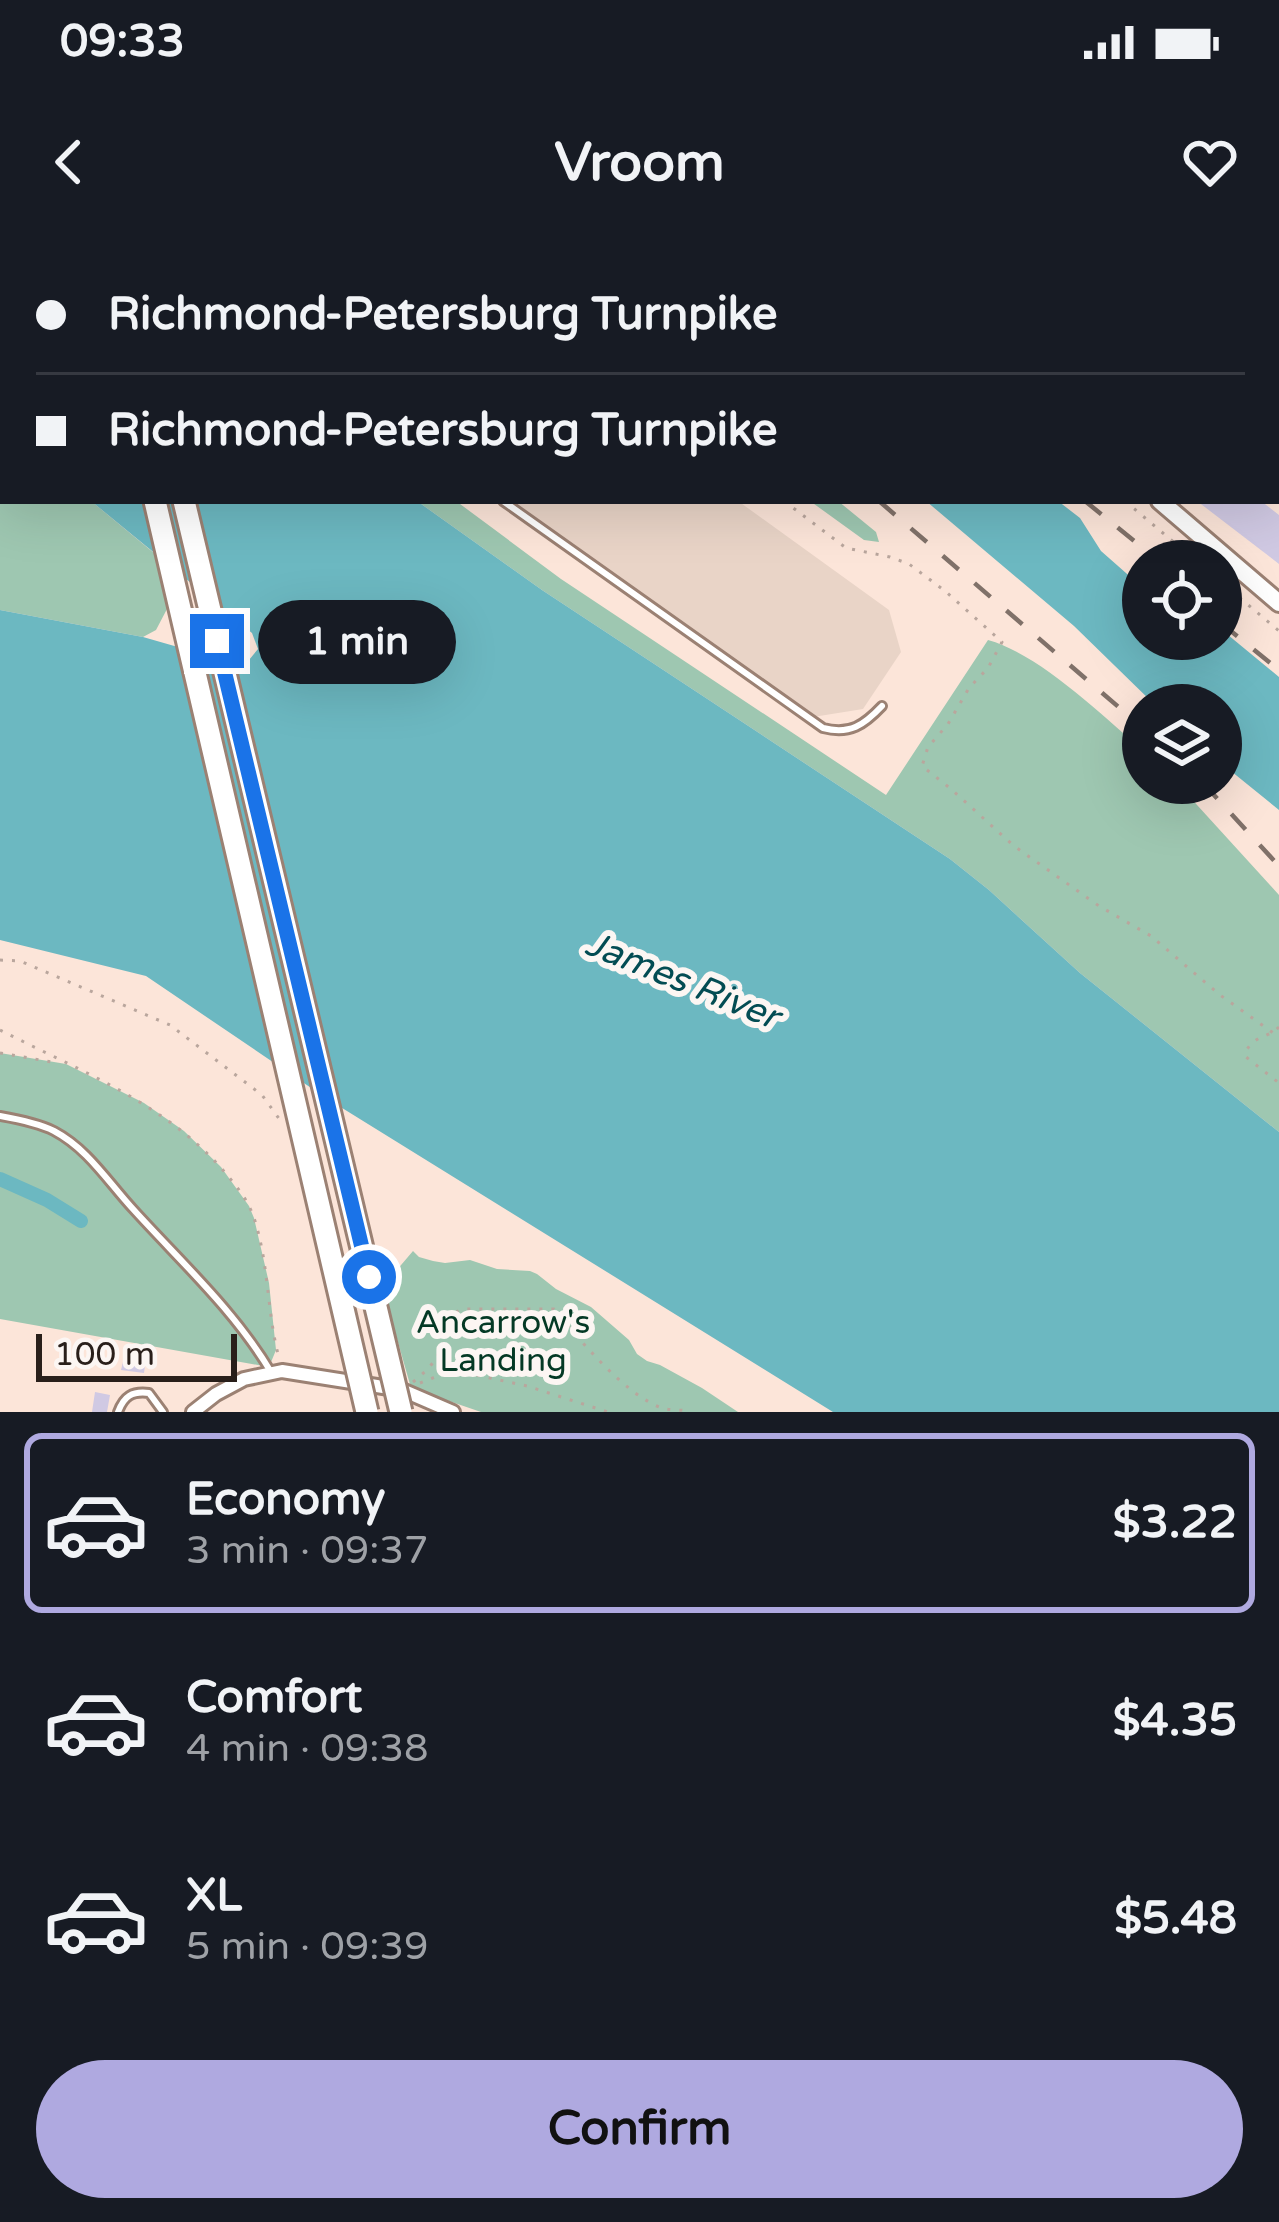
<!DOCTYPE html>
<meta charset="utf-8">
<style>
:root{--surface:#171b24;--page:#20242c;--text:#f1f3f6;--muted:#9ea1a6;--line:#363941;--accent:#afa9e0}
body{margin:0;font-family:"Varela Round",sans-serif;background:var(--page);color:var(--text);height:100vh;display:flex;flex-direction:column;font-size:45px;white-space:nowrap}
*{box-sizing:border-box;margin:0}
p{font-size:39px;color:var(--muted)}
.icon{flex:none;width:66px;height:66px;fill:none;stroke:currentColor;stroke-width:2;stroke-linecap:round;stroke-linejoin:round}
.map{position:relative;height:1172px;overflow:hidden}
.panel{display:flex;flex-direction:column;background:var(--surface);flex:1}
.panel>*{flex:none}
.hud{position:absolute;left:0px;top:0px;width:1281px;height:264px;box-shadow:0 12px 48px #0002;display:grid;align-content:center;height:264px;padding:0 36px;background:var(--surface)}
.fabs{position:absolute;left:1122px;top:300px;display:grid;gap:24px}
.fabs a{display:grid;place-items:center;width:120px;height:120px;border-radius:50%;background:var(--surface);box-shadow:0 12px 48px #0002;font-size:60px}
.scale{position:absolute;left:36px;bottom:30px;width:201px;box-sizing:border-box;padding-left:12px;border:6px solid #291f1a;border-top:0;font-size:33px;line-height:42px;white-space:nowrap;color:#291f1a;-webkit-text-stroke:9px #fcf6f3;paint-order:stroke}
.end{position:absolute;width:54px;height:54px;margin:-27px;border:15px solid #1a73e8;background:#fff;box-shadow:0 0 0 6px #fff}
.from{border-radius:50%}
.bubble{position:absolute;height:84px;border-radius:42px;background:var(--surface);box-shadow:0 12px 48px #0002;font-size:39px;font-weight:700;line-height:84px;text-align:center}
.hud b{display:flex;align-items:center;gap:42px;height:114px;font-size:45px}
.hud b+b{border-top:3px solid var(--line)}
.hud i{width:30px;height:30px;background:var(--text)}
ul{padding:21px 0 0;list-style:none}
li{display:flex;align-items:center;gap:36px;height:180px;margin:0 24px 18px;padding:0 12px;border:6px solid transparent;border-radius:18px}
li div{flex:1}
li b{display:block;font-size:45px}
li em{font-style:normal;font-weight:700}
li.active{border-color:var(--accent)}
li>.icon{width:108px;height:108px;stroke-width:1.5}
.button{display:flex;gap:24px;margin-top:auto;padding:24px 36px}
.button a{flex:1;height:138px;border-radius:72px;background:var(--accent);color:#111;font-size:48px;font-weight:700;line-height:138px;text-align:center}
.status{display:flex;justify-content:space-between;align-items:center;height:84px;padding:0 60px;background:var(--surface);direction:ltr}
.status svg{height:33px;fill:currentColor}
header{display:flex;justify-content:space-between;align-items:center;height:156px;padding:0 36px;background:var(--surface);font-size:54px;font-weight:700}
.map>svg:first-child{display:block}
.industrial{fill:#e9d4c7}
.green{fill:#9ec7b1}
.water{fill:#6cb8c1}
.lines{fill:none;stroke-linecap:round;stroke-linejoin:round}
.canal{stroke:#6cb8c1;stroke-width:14}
.building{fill:#d0c9e3}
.service-casing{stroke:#9b8173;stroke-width:12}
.minor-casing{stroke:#9b8173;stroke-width:18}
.secondary-casing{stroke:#9b8173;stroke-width:22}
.motorway-casing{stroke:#9b8173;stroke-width:27}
.path{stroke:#b9a69d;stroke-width:3;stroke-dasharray:3 9;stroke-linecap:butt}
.service{stroke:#fff;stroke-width:6}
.minor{stroke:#fff;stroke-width:12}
.secondary{stroke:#fff;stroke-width:16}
.motorway{stroke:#fff;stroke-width:21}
.rail{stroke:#807169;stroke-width:4.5;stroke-dasharray:21 21;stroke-linecap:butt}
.motorway-bridge-casing{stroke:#9b8173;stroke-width:27;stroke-linecap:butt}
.motorway-bridge{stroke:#fff;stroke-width:21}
.route{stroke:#1a73e8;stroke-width:15}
.labels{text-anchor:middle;stroke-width:12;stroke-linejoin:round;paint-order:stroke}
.park-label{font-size:33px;fill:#043925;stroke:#fcf6f3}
.water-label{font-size:36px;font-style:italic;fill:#034c53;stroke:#fcf6f3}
</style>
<div class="status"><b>09:33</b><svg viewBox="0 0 49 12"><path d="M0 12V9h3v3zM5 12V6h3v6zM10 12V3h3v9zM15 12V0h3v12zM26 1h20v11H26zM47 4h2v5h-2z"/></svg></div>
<header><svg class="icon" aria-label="back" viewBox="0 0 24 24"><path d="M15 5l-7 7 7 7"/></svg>Vroom<svg class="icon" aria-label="heart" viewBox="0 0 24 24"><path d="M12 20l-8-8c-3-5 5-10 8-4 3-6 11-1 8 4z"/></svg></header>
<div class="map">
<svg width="1279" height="1172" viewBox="0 0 1279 1172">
<rect width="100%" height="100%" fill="#fce5d9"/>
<path class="industrial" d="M178 0H411L415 3H178Z
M513 261H738L889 370 901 412 863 469 813 477Z"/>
<path class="green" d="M0 206 3 207V261H91L154 313 167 369 156 390 143 397 0 370Z
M417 261H456L561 339 886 555 988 400C1041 415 1101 475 1143 510V543H1177L1279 655V892L1080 733 989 650 950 619 542 350Z
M810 261H838L876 292 879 302 864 300Z
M0 813 66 824 144 863 184 891 221 927 249 966 254 978 269 1043 276 1110 269 1127 0 1079Z
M413 1011 419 1017 433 1021 445 1023 470 1020 497 1029 530 1031 537 1034 556 1049 591 1067 629 1100 637 1114 647 1121 660 1125 702 1148 738 1172H481L411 1148 384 1053 390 1038Z"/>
<path class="water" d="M0 0H75L79 3H3V207L0 206Z
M91 261H417L542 350 950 619 989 650 1080 733 1279 892V1172H833L326 858 146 736 0 700V370L143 397 244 426 258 409 252 393Z
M926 261H1058L1080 278 1101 311 1143 348V399H1221L1222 390 1279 437V570L1221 523V465H1155L1074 386Z"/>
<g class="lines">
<path class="canal" d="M0 939 47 960 81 981"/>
</g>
<path class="building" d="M1197 261H1261L1279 275V324Z
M123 1122 145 1125 144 1133 121 1130Z
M95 1152 110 1155 107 1172H92Z"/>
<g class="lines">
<defs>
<path id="service" d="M1194 0 1198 3
M1278 71 1279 72
M503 261 823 488C850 495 864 485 882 466
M0 876C17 879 38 883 54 891 88 909 108 942 133 969 181 1022 234 1070 271 1132
M118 1172C124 1156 132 1151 149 1153L163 1172"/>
<path id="minor" d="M950 0 954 3
M1033 3 1036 0
M1278 16 1279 15
M1278 249 1279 250
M193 1172 216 1154 244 1139 282 1131 402 1150 453 1172"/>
<path id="secondary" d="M788 0 792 3
M1160 261 1279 363"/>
<path id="motorway" d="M107 0 108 3
M138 0 139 3"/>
</defs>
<use href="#service" class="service-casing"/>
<use href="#minor" class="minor-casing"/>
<use href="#secondary" class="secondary-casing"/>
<use href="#motorway" class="motorway-casing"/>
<path class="path" d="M434 0 438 3
M765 0 769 3
M784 261 846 308 890 317 909 324 945 351 1002 402 988 428 969 448 948 484 928 507 922 526 951 549 1014 606 1099 666 1151 696 1220 755 1279 797
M1125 261 1196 321
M1221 342 1279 391
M0 720 20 721 170 785 262 855 280 880
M1279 787C1267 799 1256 794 1246 811V817L1279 843
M0 790C82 832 173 866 232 941 242 953 250 965 255 981 269 1026 267 1073 279 1118
M0 813 58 823
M413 1142C424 1133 434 1124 440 1111 450 1094 443 1078 462 1069H554C579 1099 625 1155 662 1168 671 1171 682 1169 691 1172
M420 1143 453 1130 527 1146 608 1172"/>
<use href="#service" class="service"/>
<use href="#minor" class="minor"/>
<use href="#secondary" class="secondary"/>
<use href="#motorway" class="motorway"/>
<path class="rail" d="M528 0 533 3
M766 0 770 3
M879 261 1143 488
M1085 261 1159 321
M1221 383 1279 430
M1203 543 1279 626"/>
<defs>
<path id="motorway-bridge" d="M155 261 367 1172
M184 261 401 1172"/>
</defs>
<use href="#motorway-bridge" class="motorway-bridge-casing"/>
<use href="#motorway-bridge" class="motorway-bridge"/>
</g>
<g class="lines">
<path class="route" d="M217 401 369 1037"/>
</g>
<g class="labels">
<g class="park-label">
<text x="503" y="1093">Ancarrow's<tspan x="503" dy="38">Landing</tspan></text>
</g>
<g class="water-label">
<text transform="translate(683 739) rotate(22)" y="13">James River</text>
</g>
</g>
</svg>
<div class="fabs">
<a><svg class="icon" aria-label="locate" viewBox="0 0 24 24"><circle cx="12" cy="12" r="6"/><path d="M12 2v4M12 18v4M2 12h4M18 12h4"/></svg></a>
<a><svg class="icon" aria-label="layers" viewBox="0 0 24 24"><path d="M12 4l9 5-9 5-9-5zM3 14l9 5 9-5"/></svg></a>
</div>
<div class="scale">100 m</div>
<i class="end from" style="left:369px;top:1037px"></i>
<i class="end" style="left:217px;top:401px"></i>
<div class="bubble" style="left:258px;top:360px;width:198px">1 min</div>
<div class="hud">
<b><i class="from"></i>Richmond-Petersburg Turnpike</b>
<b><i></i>Richmond-Petersburg Turnpike</b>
</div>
</div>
<section class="panel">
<ul>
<li class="active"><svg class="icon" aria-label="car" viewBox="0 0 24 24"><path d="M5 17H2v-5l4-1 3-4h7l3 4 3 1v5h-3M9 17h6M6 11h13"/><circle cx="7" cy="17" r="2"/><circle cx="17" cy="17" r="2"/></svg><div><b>Economy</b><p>3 min · 09:37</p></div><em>$3.22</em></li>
<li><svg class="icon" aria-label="car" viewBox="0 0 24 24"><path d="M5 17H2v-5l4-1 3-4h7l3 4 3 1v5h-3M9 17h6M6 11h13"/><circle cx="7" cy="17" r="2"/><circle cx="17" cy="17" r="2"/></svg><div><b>Comfort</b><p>4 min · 09:38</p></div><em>$4.35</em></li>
<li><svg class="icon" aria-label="car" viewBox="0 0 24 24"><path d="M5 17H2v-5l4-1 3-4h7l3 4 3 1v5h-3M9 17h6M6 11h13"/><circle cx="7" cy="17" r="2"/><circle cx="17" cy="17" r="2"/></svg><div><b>XL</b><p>5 min · 09:39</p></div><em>$5.48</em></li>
</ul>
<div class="button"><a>Confirm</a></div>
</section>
